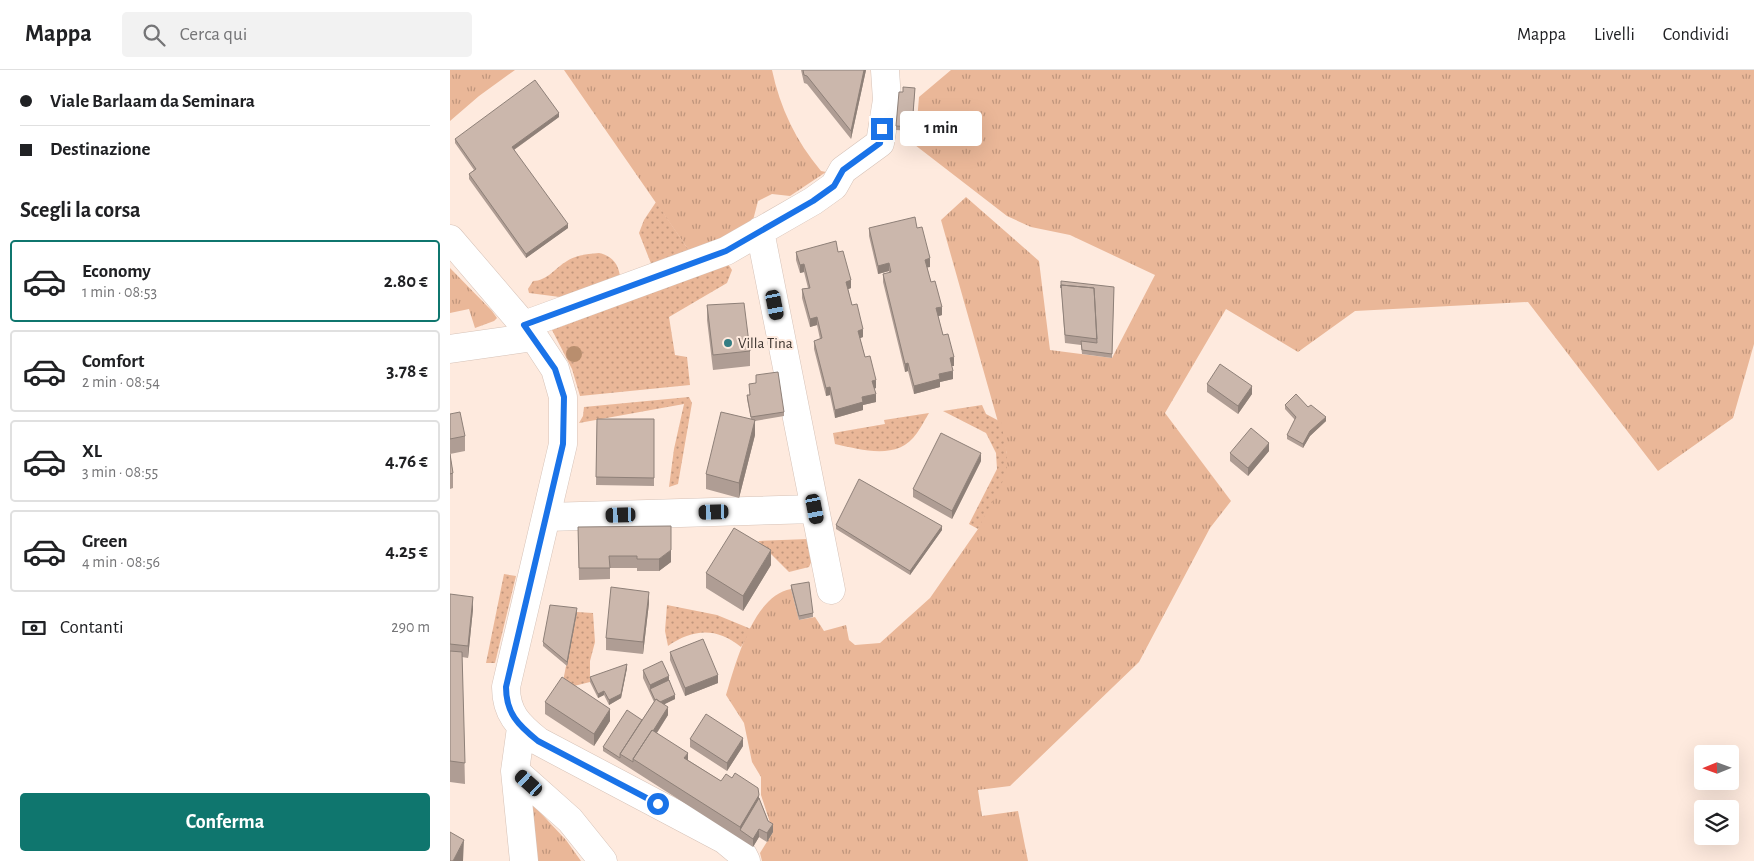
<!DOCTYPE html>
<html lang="it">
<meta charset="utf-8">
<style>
:root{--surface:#fff;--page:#f2f2f2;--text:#202124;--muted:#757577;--line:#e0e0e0;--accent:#0f766e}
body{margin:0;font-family:"Alegreya Sans",sans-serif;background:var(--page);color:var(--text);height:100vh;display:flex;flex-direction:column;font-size:19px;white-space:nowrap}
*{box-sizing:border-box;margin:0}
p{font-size:16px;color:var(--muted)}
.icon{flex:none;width:28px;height:28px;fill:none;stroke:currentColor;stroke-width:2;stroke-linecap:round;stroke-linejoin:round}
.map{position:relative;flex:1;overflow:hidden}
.panel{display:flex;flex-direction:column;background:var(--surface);width:450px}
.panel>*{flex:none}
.hud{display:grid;align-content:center;height:110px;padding:0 20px;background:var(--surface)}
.needle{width:32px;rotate:269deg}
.buttons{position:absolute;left:1244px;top:675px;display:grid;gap:10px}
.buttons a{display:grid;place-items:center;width:45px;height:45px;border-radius:5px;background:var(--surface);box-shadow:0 5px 20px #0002;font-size:25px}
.end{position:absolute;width:22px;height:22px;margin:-11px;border:6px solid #1a73e8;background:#fff;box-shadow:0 0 0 2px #fff}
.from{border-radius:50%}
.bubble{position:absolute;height:35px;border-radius:5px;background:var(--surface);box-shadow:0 5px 20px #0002;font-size:16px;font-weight:700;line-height:35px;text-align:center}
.car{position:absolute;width:15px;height:30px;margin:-15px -8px;border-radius:6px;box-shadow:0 0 4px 1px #0007;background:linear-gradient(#222 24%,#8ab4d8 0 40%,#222 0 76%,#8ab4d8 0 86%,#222 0)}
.hud b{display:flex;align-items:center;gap:18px;height:48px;font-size:19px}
.hud b+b{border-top:1px solid var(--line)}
.hud i{width:12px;height:12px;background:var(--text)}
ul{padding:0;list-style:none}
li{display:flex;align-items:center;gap:15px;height:82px;margin:0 10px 8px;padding:0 10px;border:2px solid var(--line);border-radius:5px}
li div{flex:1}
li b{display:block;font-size:19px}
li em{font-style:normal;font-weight:700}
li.on{border-color:var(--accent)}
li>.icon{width:45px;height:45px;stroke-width:1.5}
h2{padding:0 20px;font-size:22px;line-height:60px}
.pay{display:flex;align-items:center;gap:12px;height:55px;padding:0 20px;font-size:19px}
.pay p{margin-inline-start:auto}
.cta{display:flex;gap:10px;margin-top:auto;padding:10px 20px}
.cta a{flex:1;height:58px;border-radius:5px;background:var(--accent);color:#fff;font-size:20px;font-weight:700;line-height:58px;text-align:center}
header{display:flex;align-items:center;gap:30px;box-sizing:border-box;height:70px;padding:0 25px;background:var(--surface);border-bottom:1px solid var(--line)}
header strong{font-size:24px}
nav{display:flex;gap:28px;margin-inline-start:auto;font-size:18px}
.search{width:350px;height:45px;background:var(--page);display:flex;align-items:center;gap:12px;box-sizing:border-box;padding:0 18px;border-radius:5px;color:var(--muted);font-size:19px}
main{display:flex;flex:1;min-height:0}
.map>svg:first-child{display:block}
.grass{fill:url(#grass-tufts)}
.garden{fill:url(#garden-dots)}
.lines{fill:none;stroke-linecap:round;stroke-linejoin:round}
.minor-casing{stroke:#d6c2b7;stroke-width:29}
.minor{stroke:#fff;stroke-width:28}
.tree{fill:#b98e6e}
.wall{fill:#af9d94}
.shaded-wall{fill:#8e8078}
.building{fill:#cbb7ac;stroke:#8e8078}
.route{stroke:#1a73e8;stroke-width:6}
.poi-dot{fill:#357d83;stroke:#feeade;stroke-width:2}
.labels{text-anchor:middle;stroke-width:4;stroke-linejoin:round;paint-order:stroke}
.poi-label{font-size:15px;fill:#3b332e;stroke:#feeade;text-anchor:start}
</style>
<header>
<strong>Mappa</strong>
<div class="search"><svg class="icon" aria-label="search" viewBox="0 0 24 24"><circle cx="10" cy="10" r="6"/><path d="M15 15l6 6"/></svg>Cerca qui</div>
<nav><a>Mappa</a><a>Livelli</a><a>Condividi</a></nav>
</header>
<main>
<section class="panel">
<div class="hud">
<b><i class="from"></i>Viale Barlaam da Seminara</b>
<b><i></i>Destinazione</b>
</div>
<h2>Scegli la corsa</h2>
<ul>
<li class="on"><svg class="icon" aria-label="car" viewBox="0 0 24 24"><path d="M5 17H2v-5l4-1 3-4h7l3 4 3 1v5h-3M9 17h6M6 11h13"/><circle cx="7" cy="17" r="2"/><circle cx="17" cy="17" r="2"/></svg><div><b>Economy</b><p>1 min · 08:53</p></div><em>2.80 €</em></li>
<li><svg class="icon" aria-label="car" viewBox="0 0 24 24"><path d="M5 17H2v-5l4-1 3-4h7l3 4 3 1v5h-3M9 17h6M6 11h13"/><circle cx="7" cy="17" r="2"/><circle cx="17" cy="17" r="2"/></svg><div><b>Comfort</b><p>2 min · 08:54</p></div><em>3.78 €</em></li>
<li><svg class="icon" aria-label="car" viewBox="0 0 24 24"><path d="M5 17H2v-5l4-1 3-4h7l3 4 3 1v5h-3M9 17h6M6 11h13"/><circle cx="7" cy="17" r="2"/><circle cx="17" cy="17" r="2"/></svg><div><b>XL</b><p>3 min · 08:55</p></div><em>4.76 €</em></li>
<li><svg class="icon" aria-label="car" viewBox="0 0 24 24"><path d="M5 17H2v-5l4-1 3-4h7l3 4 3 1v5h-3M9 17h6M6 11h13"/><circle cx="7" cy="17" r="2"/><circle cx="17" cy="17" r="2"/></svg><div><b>Green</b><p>4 min · 08:56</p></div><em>4.25 €</em></li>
</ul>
<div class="pay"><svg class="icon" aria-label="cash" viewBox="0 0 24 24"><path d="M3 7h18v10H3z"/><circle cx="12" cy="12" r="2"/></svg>Contanti<p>290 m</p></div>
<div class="cta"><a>Conferma</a></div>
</section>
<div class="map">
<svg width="1304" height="791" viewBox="0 0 1304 791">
<defs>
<pattern id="grass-tufts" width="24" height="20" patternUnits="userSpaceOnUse" patternTransform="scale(1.25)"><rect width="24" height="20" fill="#eab798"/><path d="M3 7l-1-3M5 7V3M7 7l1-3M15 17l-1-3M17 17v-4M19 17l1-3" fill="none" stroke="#bf957c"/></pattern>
<pattern id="garden-dots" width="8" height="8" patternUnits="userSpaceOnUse" patternTransform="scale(1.25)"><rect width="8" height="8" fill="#eab798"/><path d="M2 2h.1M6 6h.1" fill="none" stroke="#bf957c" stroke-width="1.8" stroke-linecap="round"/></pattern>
</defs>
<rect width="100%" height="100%" fill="#feeade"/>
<path class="grass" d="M0 0H65L29 26 0 51Z
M114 0H322C330 38 346 71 371 101L376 102 340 126 322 124 308 131 302 154 240 182Z
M501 0H1304V274L1283 348 1208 401 1078 232 905 241 848 282 776 239 715 343 781 431 760 458 689 592 560 716 528 720 532 746 568 741 578 791H312L310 783 323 762 311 725V707L302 692 294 653 276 625C286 592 303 526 341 519L349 550 365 547 374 561 396 555 399 570 405 575 430 573 480 528 528 459 557 384 491 150 516 127 589 191 600 280 662 288 705 205 620 165 581 157 557 146 465 75 469 27Z
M0 198 42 241 47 248 44 251 25 258 19 239 0 243Z
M84 736 116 770 131 791H86L77 743Z"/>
<path class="garden" d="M206 132 240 182 202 196 189 163 194 150Z
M149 183C162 186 168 193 170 206L110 227 79 223 78 219 83 211C97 211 105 198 117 191 126 185 138 184 149 183Z
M278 194 282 200 277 213 219 247 225 285 237 287 240 315 130 326 122 299 102 260Z
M239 327 242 333 228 414 219 417 224 379 234 334 129 353 133 346 134 337Z
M532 335 536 344 551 352 557 384V403L528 459 519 454 547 399 546 383 536 363 493 341Z
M479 343C475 349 472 356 467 363 448 391 413 380 385 374L383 363 435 354 434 350Z
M358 469 363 488 359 497 339 502 308 471Z
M54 504 66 506 45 593H36Z
M217 535 267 545 301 559 291 577C266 557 243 559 218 576L215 561Z
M127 542 143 543 145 572 140 591V612L120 617 113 611Z"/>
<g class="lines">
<defs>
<path id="minor" d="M310 161 381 520
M0 169 84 267 105 299 113 327V374L56 617C56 643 68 655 88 671L275 770 293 785 296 791
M74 255 276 181 363 131 384 116 393 100 430 73 437 30 435 0
M0 279 84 267
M97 447 365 439
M71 658 65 701 120 750 153 791
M65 701 74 791"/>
</defs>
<use href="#minor" class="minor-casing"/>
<use href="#minor" class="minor"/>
</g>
<circle class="tree" cx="124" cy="284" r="8"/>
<path class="wall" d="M351 0H416L401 69 357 14 354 13Z
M465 18 462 61 446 60V56L453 22Z
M109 47 64 80 118 158 76 188 19 109V104L24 100 5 73V69Z
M419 158H467L480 197H477L481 212 492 245 488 246 493 265 504 296H502L503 309 490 312V317L464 324 458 301 455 302 433 212V204L439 203V201L428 204 419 166Z
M346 182H388L401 218 398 219 402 235 413 267 410 268 415 287 426 318 424 319 426 332 413 335V340L385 348 380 325 376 326 364 279V271L370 269 367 255 360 257 352 228V219L358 218 354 202 350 203 346 190Z
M611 215 664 217 662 288 632 284 631 275 615 273Z
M257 235 300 281V296L263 300 257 250Z
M306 305 334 342V346L305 351V365L289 428 256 419V404L301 349 297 329V325H300L306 313Z
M757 314 802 324 788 344 757 322Z
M835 335 858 337 876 351 860 366 853 378 837 369V365L845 350 835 339Z
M0 344 15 366V381L0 384Z
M147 349H204V416L146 415Z
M819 381 798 406 780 391V383Z
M0 384 3 403V418L0 419Z
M531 391 502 449 463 427V419Z
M386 455 492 460 460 505 386 459Z
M128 457 221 492 209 501H187V498H160V509L129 510Z
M321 495 293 541 256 518V503Z
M341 515 363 543V547L349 550 341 519Z
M0 524 23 539 18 588 12 587 15 714 0 712Z
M199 533 193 584 156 580V568Z
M127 542 117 596 93 576V572Z
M220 582 268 613 235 626 220 590Z
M177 598 171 628 159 635 154 625 148 628 140 612V607Z
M193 600 219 610 225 629 214 634 218 645 207 663 238 690 271 711 309 728 323 762 317 772 309 767 303 777 153 681V677L192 650 204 632 193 608Z
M95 632 160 651 144 676 95 644Z
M240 669 293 676 277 701 240 677Z"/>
<path class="shaded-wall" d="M414 0H416L401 69V61Z
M109 43V47L62 81V77Z
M118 154V158L76 188V184Z
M480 188V197L475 198V190Z
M439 193V201L428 204V196Z
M354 194V202L350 203V195Z
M401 210V218L396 220V212Z
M492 237V245L486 247V238Z
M367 247V255L360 257V249Z
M413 259V267L408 269V261Z
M504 287V296H500V288Z
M458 293V301L455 302V294Z
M503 301V309L490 312V317L464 324V316L489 304Z
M426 310V318L422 319V311Z
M802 316V324L788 344V336Z
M380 317V325L376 326V318Z
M426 324V332L413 335V340L385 348V340L412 327Z
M876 347V351L860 366 853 378V374L860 361Z
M305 350V365L289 428V413Z
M819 373V381L798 406V398Z
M531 383V391L502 449V441Z
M492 456V460L460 505V501Z
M221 480V492L209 501V489Z
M321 480V495L293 541V526Z
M199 522V533L193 584V572Z
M23 527V539L18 588V576Z
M127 538V542L117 596V592Z
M177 594V598L171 628 159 635V630Z
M268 605V613L235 626V618Z
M219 606V614L200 619V615Z
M154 621V625L148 628V624Z
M225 625V629L207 638V634Z
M218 637V645L188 692 185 690Z
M160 639V651L144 676V664Z
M293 668V676L277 701V693Z
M238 683V694L234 688Z
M309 725V736L290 760V757Z
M323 754V762L317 772V763Z
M309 759V767L303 777V769Z
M14 770 13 791H3Z"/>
<path class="building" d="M353 0H414L401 61 357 6 354 5Z
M85 10 109 43 62 77 118 154 76 184 19 104 26 99 5 69Z
M453 17 465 18 462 57 446 56 449 22H453Z
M465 147 467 158 472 157 480 188 475 190 481 212 485 211 492 237 486 238 493 265 498 264 504 287 500 288 503 301 489 304 490 309 464 316 458 293 455 294 433 204 441 202 439 193 428 196 419 158Z
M386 171 388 182 393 181 401 210 396 212 402 235 407 234 413 259 408 261 415 287 420 286 426 310 422 311 426 324 412 327 413 332 385 340 380 317 376 318 364 271 372 268 367 247 360 249 352 219 360 218 354 194 350 195 346 182Z
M611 211 664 217 662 284 632 280 631 271 647 273 644 218 611 215V218Z
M611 215 644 218 647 269 615 265Z
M294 233 300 281 263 285 257 235Z
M770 294 802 316 788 336 757 314Z
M328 302 334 342 301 347 297 325H300L299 314 306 313V305Z
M846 324 858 337 861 335 876 347 860 361 853 374 837 365 846 347 835 335Z
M10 342 15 366 0 369V344Z
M271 342 305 350 289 413 256 404Z
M147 349H204V408L146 407Z
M801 358 819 373 798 398 780 383Z
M491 363 531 383 502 441 463 419Z
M0 384 3 403 0 404Z
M409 409 492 456 460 501 386 455Z
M221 456V480L209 489H187V486H159L160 498H129L128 457Z
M284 458 321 480 293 526 256 503Z
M359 512 363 543 349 546 341 515Z
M161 517 199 522 193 572 156 568Z
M0 524 23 527 18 576 0 574Z
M100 535 127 538 117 592 93 572Z
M253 569 268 605 235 618 220 582Z
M0 581 12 582 15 693 0 691Z
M212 591 219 606 200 615 193 600Z
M177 594 171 624 159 630 154 621 148 624 140 607Z
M112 607 160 639 144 664 95 632Z
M219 610 225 625 210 632 206 629 205 630 200 619Z
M206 629 218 637 203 661 202 660 183 689V692L170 684Z
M177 640 192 650 170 684V688L153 677Z
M256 644 293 668 277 693 240 669Z
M202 660 238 683 234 688 271 711 276 704 282 708 285 703 308 718 309 725 290 757 183 689Z
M309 728 318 751 323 754 317 763 309 759 303 769 290 760Z
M0 762 14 770 3 791H0Z"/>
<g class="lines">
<path class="route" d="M208 734 88 671C68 655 56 643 56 617L113 374 114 327 105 299 74 255 276 181 363 131 384 116 393 100 430 73 432 59"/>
</g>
<circle class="poi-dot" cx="278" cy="273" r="5"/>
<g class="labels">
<g class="poi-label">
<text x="288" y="278">Villa Tina</text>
</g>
</g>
</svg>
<div class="buttons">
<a><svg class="needle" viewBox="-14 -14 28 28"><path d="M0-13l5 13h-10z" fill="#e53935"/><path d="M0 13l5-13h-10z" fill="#757577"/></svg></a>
<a><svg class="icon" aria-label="layers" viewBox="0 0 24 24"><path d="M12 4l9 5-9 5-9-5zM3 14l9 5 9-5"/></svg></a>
</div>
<i class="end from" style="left:208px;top:734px"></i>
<i class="end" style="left:432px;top:59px"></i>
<div class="bubble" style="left:450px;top:41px;width:82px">1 min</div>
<i class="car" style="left:325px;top:235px;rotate:169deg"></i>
<i class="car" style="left:365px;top:439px;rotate:169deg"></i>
<i class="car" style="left:264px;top:442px;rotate:268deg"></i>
<i class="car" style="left:171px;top:445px;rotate:268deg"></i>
<i class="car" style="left:79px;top:713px;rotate:312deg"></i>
</div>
</main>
